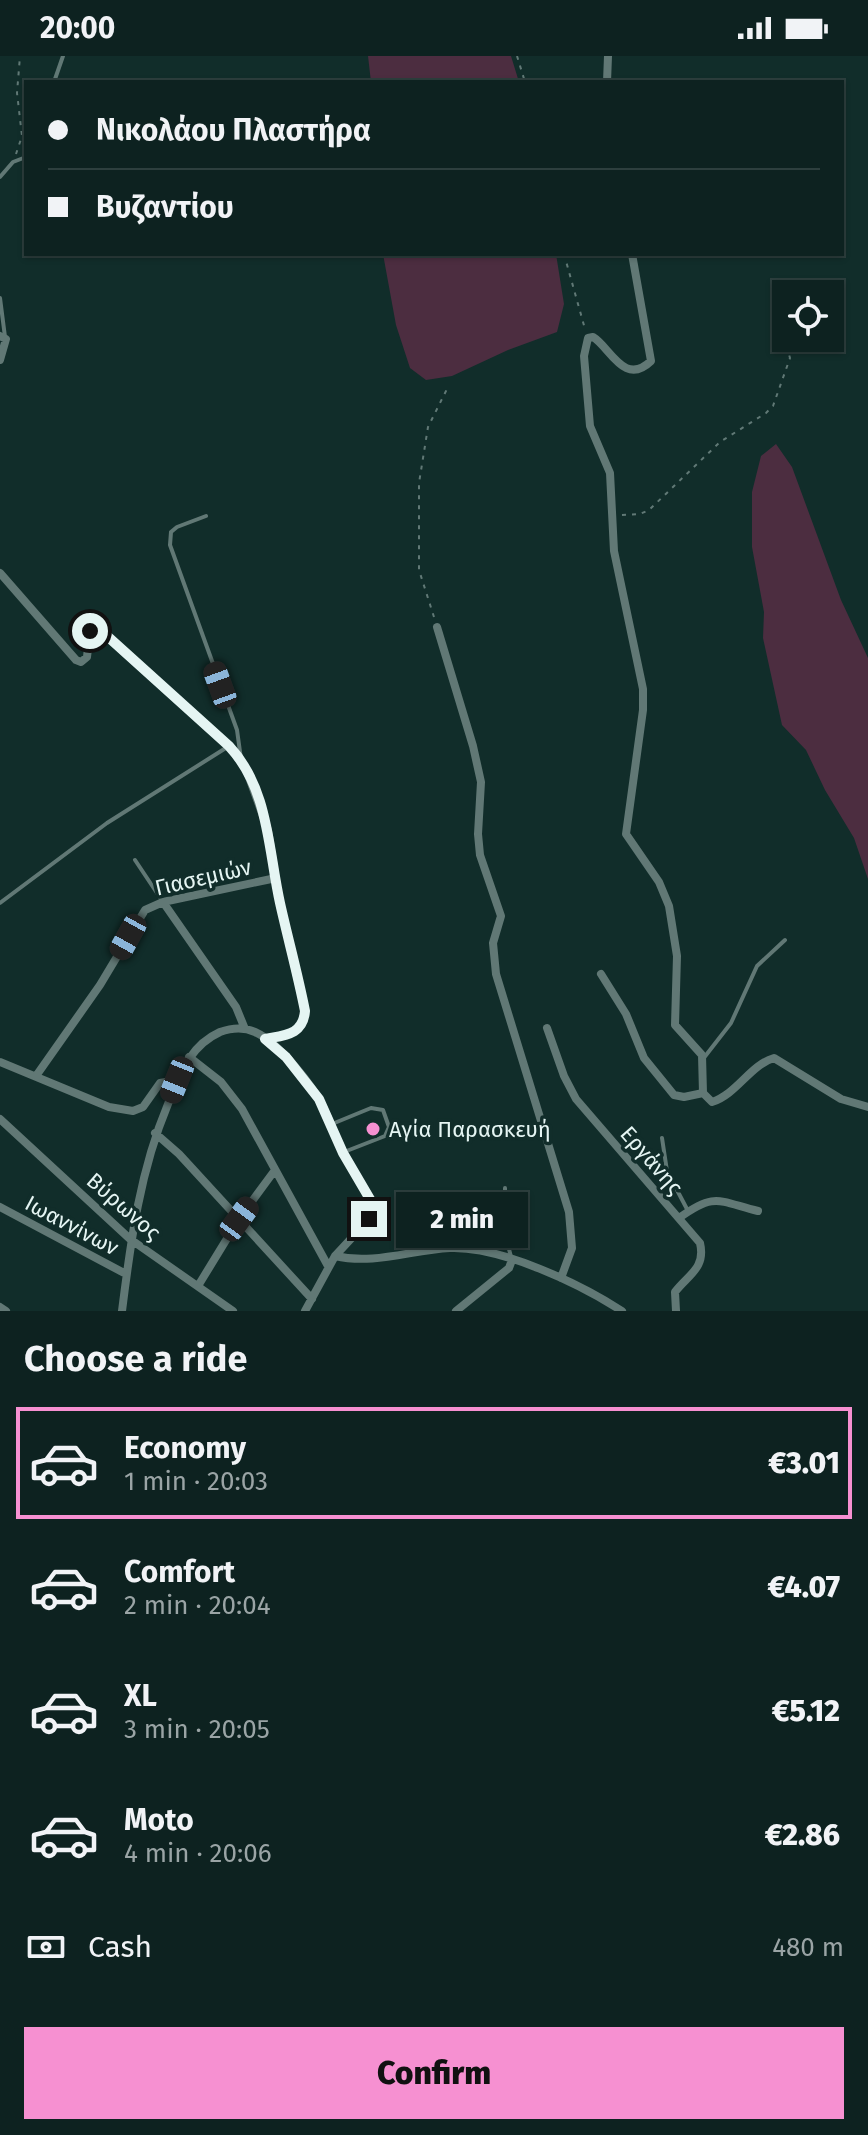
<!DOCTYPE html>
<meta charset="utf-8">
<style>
:root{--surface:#0d2220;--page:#1b2f2d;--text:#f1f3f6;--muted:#9aa4a5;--line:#2d3f3e;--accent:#f690d1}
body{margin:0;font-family:"Fira Sans",sans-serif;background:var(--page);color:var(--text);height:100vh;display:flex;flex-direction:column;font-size:30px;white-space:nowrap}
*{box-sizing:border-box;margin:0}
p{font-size:26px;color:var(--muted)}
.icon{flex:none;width:44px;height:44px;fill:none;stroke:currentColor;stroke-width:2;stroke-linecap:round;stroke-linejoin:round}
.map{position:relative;height:1255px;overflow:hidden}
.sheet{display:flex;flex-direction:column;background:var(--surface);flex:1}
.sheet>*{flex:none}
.guide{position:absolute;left:24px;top:24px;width:820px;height:176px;border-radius:0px;box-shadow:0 2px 6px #0004,0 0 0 2px var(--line);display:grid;align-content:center;height:176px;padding:0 24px;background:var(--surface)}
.tools{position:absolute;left:772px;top:224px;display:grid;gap:16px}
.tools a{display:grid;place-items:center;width:72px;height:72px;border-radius:0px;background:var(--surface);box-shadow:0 2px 6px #0004,0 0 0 2px var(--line);font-size:40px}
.end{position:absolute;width:36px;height:36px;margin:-18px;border:10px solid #e5f5f3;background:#111;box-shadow:0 0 0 4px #111}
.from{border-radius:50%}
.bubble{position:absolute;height:56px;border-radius:0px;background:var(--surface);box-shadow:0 2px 6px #0004,0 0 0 2px var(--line);font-size:26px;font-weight:800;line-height:56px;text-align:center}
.car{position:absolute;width:24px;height:48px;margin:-24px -12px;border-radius:10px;box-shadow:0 0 6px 2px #0007;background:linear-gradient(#222 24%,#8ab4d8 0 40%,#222 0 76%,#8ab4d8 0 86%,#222 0)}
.guide b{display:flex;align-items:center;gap:28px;height:76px;font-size:30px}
.guide b+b{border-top:2px solid var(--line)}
.guide i{width:20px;height:20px;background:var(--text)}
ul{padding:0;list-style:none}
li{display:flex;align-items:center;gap:24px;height:112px;margin:0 16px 12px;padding:0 8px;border:4px solid transparent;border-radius:0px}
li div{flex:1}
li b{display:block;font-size:30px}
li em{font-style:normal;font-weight:800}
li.on{border-color:var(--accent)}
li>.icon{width:72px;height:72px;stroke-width:1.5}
h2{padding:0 24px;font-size:36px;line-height:96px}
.pay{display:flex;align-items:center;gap:20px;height:88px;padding:0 24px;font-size:30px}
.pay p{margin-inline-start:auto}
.button{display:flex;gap:16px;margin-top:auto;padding:16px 24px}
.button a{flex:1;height:92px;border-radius:0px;background:var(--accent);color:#111;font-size:32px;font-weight:800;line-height:92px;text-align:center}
.status{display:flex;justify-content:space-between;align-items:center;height:56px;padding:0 40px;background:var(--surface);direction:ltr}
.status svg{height:22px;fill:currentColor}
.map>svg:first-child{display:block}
.green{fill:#4c2d40}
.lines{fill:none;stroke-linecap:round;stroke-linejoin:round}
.path{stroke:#617976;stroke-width:2;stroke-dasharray:4 6;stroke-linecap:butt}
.service{stroke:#617875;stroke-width:4}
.minor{stroke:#617875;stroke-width:8}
.route{stroke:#e5f5f3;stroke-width:10}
.poi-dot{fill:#f690d1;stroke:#112d2a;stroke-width:3}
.labels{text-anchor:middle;stroke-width:7;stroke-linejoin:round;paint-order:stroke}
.street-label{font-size:22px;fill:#e5f5f3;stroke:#112d2a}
.poi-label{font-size:22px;fill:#e5f5f3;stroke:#112d2a;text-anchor:start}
</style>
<div class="status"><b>20:00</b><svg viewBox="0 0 49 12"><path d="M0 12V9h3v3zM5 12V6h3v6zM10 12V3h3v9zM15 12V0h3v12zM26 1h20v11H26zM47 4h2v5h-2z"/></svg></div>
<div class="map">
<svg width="868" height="1255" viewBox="0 0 868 1255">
<rect width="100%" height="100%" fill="#112d2a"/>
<path class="green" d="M368 0H511L519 26H371Z
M383 198H556L564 248 557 276 508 294 452 320 426 324 410 312 396 269Z
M776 388 792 411 841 544 868 602V823L854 782 825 734 806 694 782 669 763 582 764 556 752 491V436L761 400Z"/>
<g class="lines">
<path class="path" d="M517 0 525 26
M16 98 22 80 17 37 20 0
M564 198 585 273
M622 459 640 458 649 454 720 386 766 357 773 350 790 302 781 271
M434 561 419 514V427L428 371 448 331"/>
<path class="service" d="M54 26 63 0
M0 121 13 106 26 101
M0 242 5 281
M206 460 177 471 171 476 170 489 237 674 241 703
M135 804 163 846
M0 847 107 767 229 690
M703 1003 731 967 757 910 785 884
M332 1068 371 1052 383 1054 389 1071 385 1080 344 1096
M662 1082 667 1115 688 1155
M505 1132V1177L511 1201"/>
<path class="minor" d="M607 26 608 0
M632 198 651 305C624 331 610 291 593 281L588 282 584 300 590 370 610 417 614 495 643 633V654L626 778 659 826 669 850 677 900 675 969 702 999 703 1037 712 1046C737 1038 750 1009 774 1002L841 1043 868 1051
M0 280 6 283 0 304
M0 517 76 604 81 606 87 601 90 574 96 573 103 577 229 690 246 713 268 774 279 843 305 955C303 979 285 979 265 983
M437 571 473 690 481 726 478 778 480 799 501 860 493 887 496 918 569 1156 572 1192 561 1222
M163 846 236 951 245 973
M601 918 626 958 644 1002 674 1039 684 1041 703 1037
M547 972 564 1020 576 1043 700 1187C706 1212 688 1219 675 1236L676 1255
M189 1001 221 1026 242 1053 328 1210
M0 1006 109 1051 133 1055 143 1051 160 1027 177 1024
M36 1020 100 929 145 854 163 846 276 822
M0 1063 130 1183 233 1255
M155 1077 179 1098 312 1243
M0 1151 126 1218
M679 1162C715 1136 718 1145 758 1155
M335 1200C374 1209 411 1194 450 1192 501 1190 580 1228 622 1255
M198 1230 239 1163 275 1114
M0 1251 6 1255
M122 1255C131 1183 140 1115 168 1048 180 1019 189 990 220 976 231 972 244 971 255 976 279 987 313 1029 324 1053 331 1067 336 1083 344 1097 353 1115 364 1132 374 1150L372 1160 335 1200 305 1255
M456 1255 509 1212 512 1204"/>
</g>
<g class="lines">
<path class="route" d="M90 575 96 573 106 579 229 690C269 733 268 793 280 847 288 883 298 919 305 955 303 979 285 979 265 983L286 1001 319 1043 343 1097 374 1150V1157L369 1163"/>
</g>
<circle class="poi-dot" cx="373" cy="1073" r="8"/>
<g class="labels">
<g class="street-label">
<text transform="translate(203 821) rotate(-13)" y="8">Γιασεμιών</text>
<text transform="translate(652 1104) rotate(49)" y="8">Εργάνης</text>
<text transform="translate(124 1150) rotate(41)" y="8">Βύρωνος</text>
<text transform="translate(72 1169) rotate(28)" y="8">Ιωαννίνων</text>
</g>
<g class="poi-label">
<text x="389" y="1081">Αγία Παρασκευή</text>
</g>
</g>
</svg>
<div class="tools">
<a><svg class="icon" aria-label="locate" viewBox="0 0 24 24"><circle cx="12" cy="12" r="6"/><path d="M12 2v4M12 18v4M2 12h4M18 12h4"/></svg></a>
</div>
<i class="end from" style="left:90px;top:575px"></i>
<i class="end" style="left:369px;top:1163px"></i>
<div class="bubble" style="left:396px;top:1136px;width:132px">2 min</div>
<i class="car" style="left:220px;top:629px;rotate:340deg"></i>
<i class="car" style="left:128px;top:881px;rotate:209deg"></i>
<i class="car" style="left:177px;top:1024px;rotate:202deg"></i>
<i class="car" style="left:239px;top:1163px;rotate:36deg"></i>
<div class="guide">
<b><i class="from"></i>Νικολάου Πλαστήρα</b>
<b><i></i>Βυζαντίου</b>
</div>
</div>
<section class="sheet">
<h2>Choose a ride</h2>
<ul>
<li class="on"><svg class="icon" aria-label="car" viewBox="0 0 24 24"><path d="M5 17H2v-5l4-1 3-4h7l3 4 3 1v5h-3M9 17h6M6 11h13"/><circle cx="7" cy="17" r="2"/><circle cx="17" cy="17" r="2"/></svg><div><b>Economy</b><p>1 min · 20:03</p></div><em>€3.01</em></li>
<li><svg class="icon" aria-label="car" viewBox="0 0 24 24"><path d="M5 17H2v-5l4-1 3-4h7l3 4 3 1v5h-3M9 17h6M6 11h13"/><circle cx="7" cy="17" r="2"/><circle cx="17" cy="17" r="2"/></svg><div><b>Comfort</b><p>2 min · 20:04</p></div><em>€4.07</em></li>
<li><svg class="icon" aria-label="car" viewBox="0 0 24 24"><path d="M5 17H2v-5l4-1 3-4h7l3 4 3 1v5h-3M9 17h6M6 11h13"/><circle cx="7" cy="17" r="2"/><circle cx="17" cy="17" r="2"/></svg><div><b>XL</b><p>3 min · 20:05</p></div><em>€5.12</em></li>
<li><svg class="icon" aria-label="car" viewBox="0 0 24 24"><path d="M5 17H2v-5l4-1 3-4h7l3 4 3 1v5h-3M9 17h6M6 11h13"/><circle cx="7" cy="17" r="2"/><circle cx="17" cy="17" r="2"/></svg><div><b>Moto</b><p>4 min · 20:06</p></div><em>€2.86</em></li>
</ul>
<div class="pay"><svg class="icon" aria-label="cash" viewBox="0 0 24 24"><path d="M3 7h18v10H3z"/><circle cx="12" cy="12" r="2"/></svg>Cash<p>480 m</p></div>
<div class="button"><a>Confirm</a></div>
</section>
